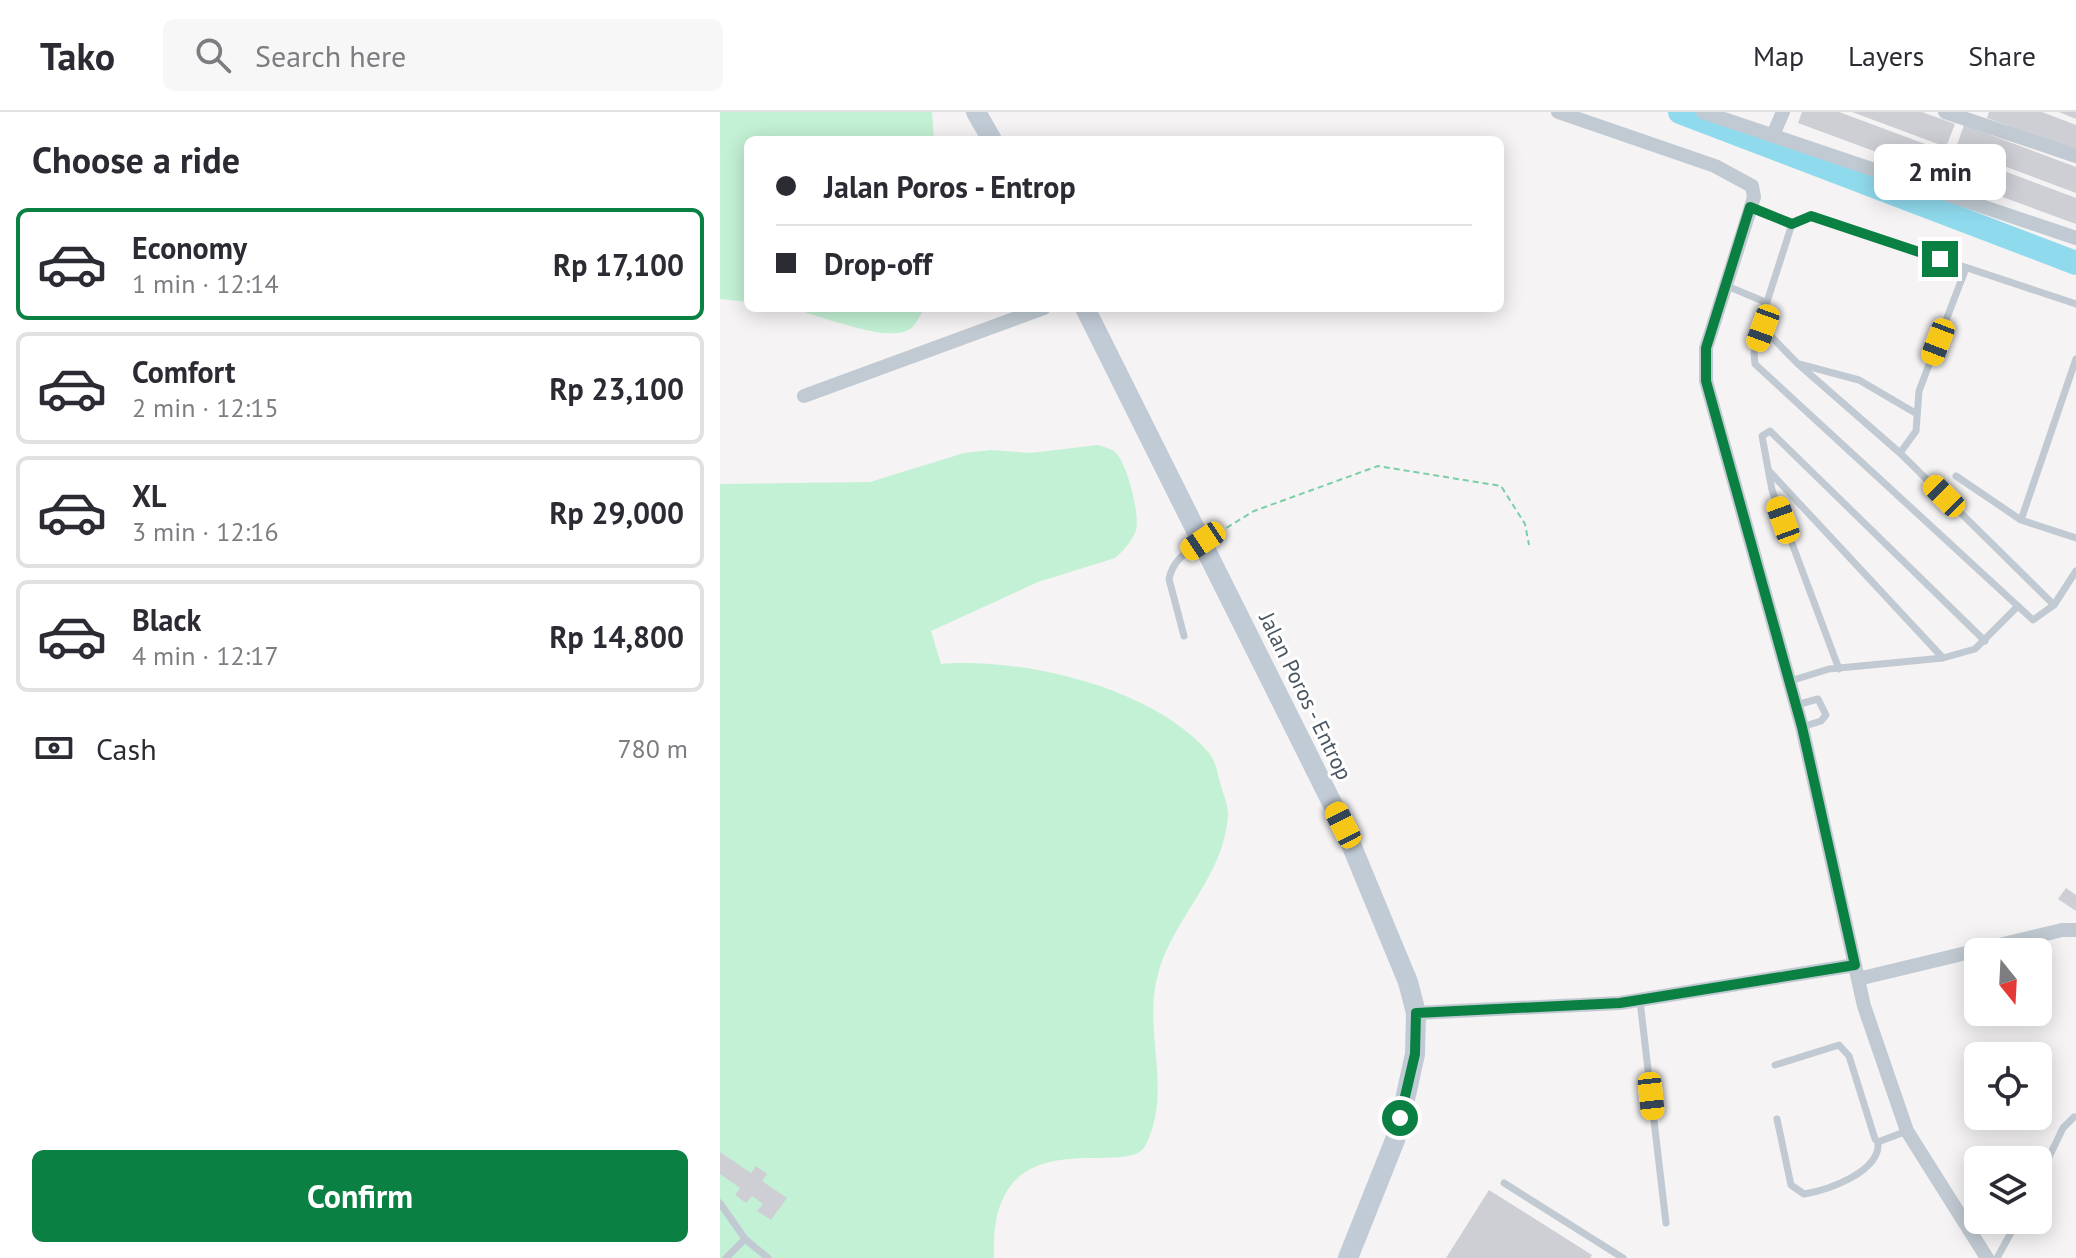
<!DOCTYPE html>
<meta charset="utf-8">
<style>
:root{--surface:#fff;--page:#f7f7f7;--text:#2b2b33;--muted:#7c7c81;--line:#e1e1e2;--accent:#0b8043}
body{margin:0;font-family:"PT Sans",sans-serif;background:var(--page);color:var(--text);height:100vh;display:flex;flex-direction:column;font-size:30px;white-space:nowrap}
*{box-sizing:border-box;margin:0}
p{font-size:26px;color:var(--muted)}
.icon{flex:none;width:44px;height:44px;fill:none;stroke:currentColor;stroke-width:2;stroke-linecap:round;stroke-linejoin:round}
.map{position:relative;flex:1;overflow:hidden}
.side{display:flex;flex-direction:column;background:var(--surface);width:720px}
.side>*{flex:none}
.top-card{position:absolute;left:24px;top:24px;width:760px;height:176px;border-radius:12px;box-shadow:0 4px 20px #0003;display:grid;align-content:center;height:176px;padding:0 32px;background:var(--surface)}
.needle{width:52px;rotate:162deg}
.fabs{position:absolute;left:1244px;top:826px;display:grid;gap:16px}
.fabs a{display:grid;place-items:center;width:88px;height:88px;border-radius:12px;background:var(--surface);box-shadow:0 4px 20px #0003;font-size:40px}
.end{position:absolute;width:36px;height:36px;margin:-18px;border:10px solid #0b8043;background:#fff;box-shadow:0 0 0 4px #fff}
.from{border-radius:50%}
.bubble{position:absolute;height:56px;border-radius:12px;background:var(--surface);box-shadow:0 4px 20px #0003;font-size:26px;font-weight:600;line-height:56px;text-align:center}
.car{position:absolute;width:24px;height:48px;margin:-24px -12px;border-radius:10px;box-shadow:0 0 6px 2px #0007;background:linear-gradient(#f5c518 24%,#345 0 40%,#f5c518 0 76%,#345 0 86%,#f5c518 0)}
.top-card b{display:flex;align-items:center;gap:28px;height:76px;font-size:30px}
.top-card b+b{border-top:2px solid var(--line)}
.top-card i{width:20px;height:20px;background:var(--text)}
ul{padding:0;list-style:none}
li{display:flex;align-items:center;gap:24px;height:112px;margin:0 16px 12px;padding:0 16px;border:4px solid var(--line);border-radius:12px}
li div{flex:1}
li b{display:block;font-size:30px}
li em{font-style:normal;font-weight:600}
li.selected{border-color:var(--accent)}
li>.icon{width:72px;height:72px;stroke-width:1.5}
h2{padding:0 32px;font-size:36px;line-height:96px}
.pay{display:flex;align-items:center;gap:20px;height:88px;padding:0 32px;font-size:30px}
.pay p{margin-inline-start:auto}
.primary-button{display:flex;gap:16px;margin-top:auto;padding:16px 32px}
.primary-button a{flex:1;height:92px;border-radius:12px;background:var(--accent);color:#fff;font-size:32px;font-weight:600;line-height:92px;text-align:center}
header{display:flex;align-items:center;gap:48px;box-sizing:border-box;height:112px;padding:0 40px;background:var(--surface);border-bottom:2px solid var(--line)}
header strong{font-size:38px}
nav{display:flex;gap:44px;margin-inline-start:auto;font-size:28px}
.search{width:560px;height:72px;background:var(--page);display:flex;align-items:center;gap:20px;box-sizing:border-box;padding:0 28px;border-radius:12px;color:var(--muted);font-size:30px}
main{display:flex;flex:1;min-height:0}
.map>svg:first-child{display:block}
.green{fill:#c3f1d5}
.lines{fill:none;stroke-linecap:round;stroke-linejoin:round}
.river{stroke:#90daee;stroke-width:24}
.building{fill:#cdcfd5}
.path{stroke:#7ad0a6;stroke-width:2;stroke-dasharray:6 4;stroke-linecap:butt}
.lane{stroke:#c1cad2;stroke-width:7}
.street{stroke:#c1cad2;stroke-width:14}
.secondary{stroke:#c1cbd6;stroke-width:20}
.route{stroke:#0b8043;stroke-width:10}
.labels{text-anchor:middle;stroke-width:6;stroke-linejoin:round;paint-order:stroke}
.street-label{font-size:22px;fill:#4a5661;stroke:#fff}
</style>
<header>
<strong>Tako</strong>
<div class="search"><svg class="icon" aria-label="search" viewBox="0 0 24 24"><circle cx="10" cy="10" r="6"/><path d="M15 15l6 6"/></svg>Search here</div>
<nav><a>Map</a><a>Layers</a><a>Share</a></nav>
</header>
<main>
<section class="side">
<h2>Choose a ride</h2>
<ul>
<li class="selected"><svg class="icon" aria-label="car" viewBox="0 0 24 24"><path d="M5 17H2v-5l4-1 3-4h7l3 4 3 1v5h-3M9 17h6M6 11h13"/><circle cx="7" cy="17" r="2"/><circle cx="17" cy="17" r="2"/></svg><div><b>Economy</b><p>1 min · 12:14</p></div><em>Rp 17,100</em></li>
<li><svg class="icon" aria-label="car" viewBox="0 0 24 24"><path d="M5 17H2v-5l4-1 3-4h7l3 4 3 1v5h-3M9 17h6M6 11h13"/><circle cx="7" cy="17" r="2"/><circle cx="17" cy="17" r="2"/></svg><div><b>Comfort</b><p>2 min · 12:15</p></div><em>Rp 23,100</em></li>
<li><svg class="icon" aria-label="car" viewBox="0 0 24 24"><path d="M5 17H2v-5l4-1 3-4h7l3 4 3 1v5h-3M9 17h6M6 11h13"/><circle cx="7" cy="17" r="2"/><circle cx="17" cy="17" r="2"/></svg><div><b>XL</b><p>3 min · 12:16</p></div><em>Rp 29,000</em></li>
<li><svg class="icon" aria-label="car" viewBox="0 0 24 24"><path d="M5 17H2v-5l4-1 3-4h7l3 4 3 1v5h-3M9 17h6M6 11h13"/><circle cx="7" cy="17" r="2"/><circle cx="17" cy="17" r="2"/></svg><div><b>Black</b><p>4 min · 12:17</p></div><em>Rp 14,800</em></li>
</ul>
<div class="pay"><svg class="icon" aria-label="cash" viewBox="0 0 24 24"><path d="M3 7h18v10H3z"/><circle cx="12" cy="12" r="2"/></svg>Cash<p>780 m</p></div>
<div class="primary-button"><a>Confirm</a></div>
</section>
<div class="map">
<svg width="1356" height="1146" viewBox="0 0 1356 1146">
<rect width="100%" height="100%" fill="#f5f3f3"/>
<path class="green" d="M0 0H212L214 28H28V190L0 187Z
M67 196H204C201 202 196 213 190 217 167 233 94 200 67 196Z
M378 333C384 335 392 337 396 341 407 352 422 406 415 421 411 430 403 439 395 446L318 470 211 519 221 552C303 545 434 576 489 641 496 649 498 664 501 674 504 684 508 693 508 703 504 766 453 805 438 862 422 920 454 979 425 1034 407 1069 268 999 274 1146H0V372L150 370 244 341 271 338 310 341Z"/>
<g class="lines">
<path class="river" d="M960 0 1356 151"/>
</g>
<path class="building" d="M1082 0H1119L1224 39 1216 62 1078 11Z
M1132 0H1202L1235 12 1226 35Z
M1269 0H1322L1356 13V39L1267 6Z
M1339 0H1356V7Z
M1244 13 1356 55V81L1236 36Z
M1234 40 1356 86V112L1225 64Z
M1346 776 1356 783V799L1338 787Z
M0 1040 31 1061 36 1054 47 1062 42 1069 67 1086 51 1108 37 1099 43 1092 32 1084 26 1091 15 1083 20 1076 0 1062Z
M769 1078 872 1143 870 1146H726Z"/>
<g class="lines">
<path class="path" d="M498 421 534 399 658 354 781 374 805 412 809 433"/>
<path class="lane" d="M1030 95 1072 112
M1007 174 1043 189 1047 197 1034 241 1035 252 1313 508 1334 493 1356 459
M1046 193 1072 112 1091 104 1356 192
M1043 216 1077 251 1180 341 1334 493
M1079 252 1139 268 1197 302
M1180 341 1196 319 1199 279 1246 156
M1050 360 1223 546
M1236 364 1301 408 1356 426
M1301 408 1356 247
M464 524 449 467C453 448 466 440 481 430
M1119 557 1052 378 1042 324 1050 319 1265 529
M1070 569 1109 557 1223 546 1255 537 1298 494
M1076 593 1098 587 1106 603 1101 609 1082 615
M920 889 946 1111
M1055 953 1119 933 1129 944 1155 1027 1158 1030 1187 1019
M1057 1007 1071 1073 1084 1082C1108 1078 1161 1060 1158 1030
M1318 1068 1343 1016 1354 1005
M784 1071 903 1146
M0 1091 25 1127 48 1146
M6 1146 25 1127
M1277 1146 1298 1108"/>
<path class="street" d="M838 0 995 54 1032 74 1034 85 986 236V269L1082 615 1144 894 1187 1019 1267 1146
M983 0 1356 126
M1225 0 1356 44
M1053 23 1063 0
M84 284 324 196
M1138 867 1342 818H1356
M696 901 900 891 1135 853"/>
<path class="secondary" d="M256 0 272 28
M365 196 623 713 688 870 696 901 695 942 686 983 675 1028 628 1146"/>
</g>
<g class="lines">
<path class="route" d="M680 1006 695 942 696 901 900 891 1135 853 1082 615 986 269V236L1030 95 1072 112 1091 104 1220 147"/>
</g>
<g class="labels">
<g class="street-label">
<text transform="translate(586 584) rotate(64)" y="8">Jalan Poros - Entrop</text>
</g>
</g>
</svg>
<div class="fabs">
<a><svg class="needle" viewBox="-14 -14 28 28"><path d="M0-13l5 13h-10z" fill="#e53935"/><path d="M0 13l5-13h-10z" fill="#7c7c81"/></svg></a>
<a><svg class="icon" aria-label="locate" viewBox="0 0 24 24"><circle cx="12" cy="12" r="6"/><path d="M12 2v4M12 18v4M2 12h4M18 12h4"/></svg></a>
<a><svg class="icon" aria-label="layers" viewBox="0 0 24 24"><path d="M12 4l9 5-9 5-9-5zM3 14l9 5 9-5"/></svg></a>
</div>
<i class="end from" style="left:680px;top:1006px"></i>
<i class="end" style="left:1220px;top:147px"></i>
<div class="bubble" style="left:1154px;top:32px;width:132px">2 min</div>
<i class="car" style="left:1043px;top:216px;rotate:200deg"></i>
<i class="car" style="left:1218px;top:230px;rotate:201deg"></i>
<i class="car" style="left:1224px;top:384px;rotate:315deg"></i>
<i class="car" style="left:1063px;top:408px;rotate:340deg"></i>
<i class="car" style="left:483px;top:429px;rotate:236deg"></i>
<i class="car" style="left:623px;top:713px;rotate:333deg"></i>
<i class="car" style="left:931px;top:984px;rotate:174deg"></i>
<div class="top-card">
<b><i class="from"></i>Jalan Poros - Entrop</b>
<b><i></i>Drop-off</b>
</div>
</div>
</main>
